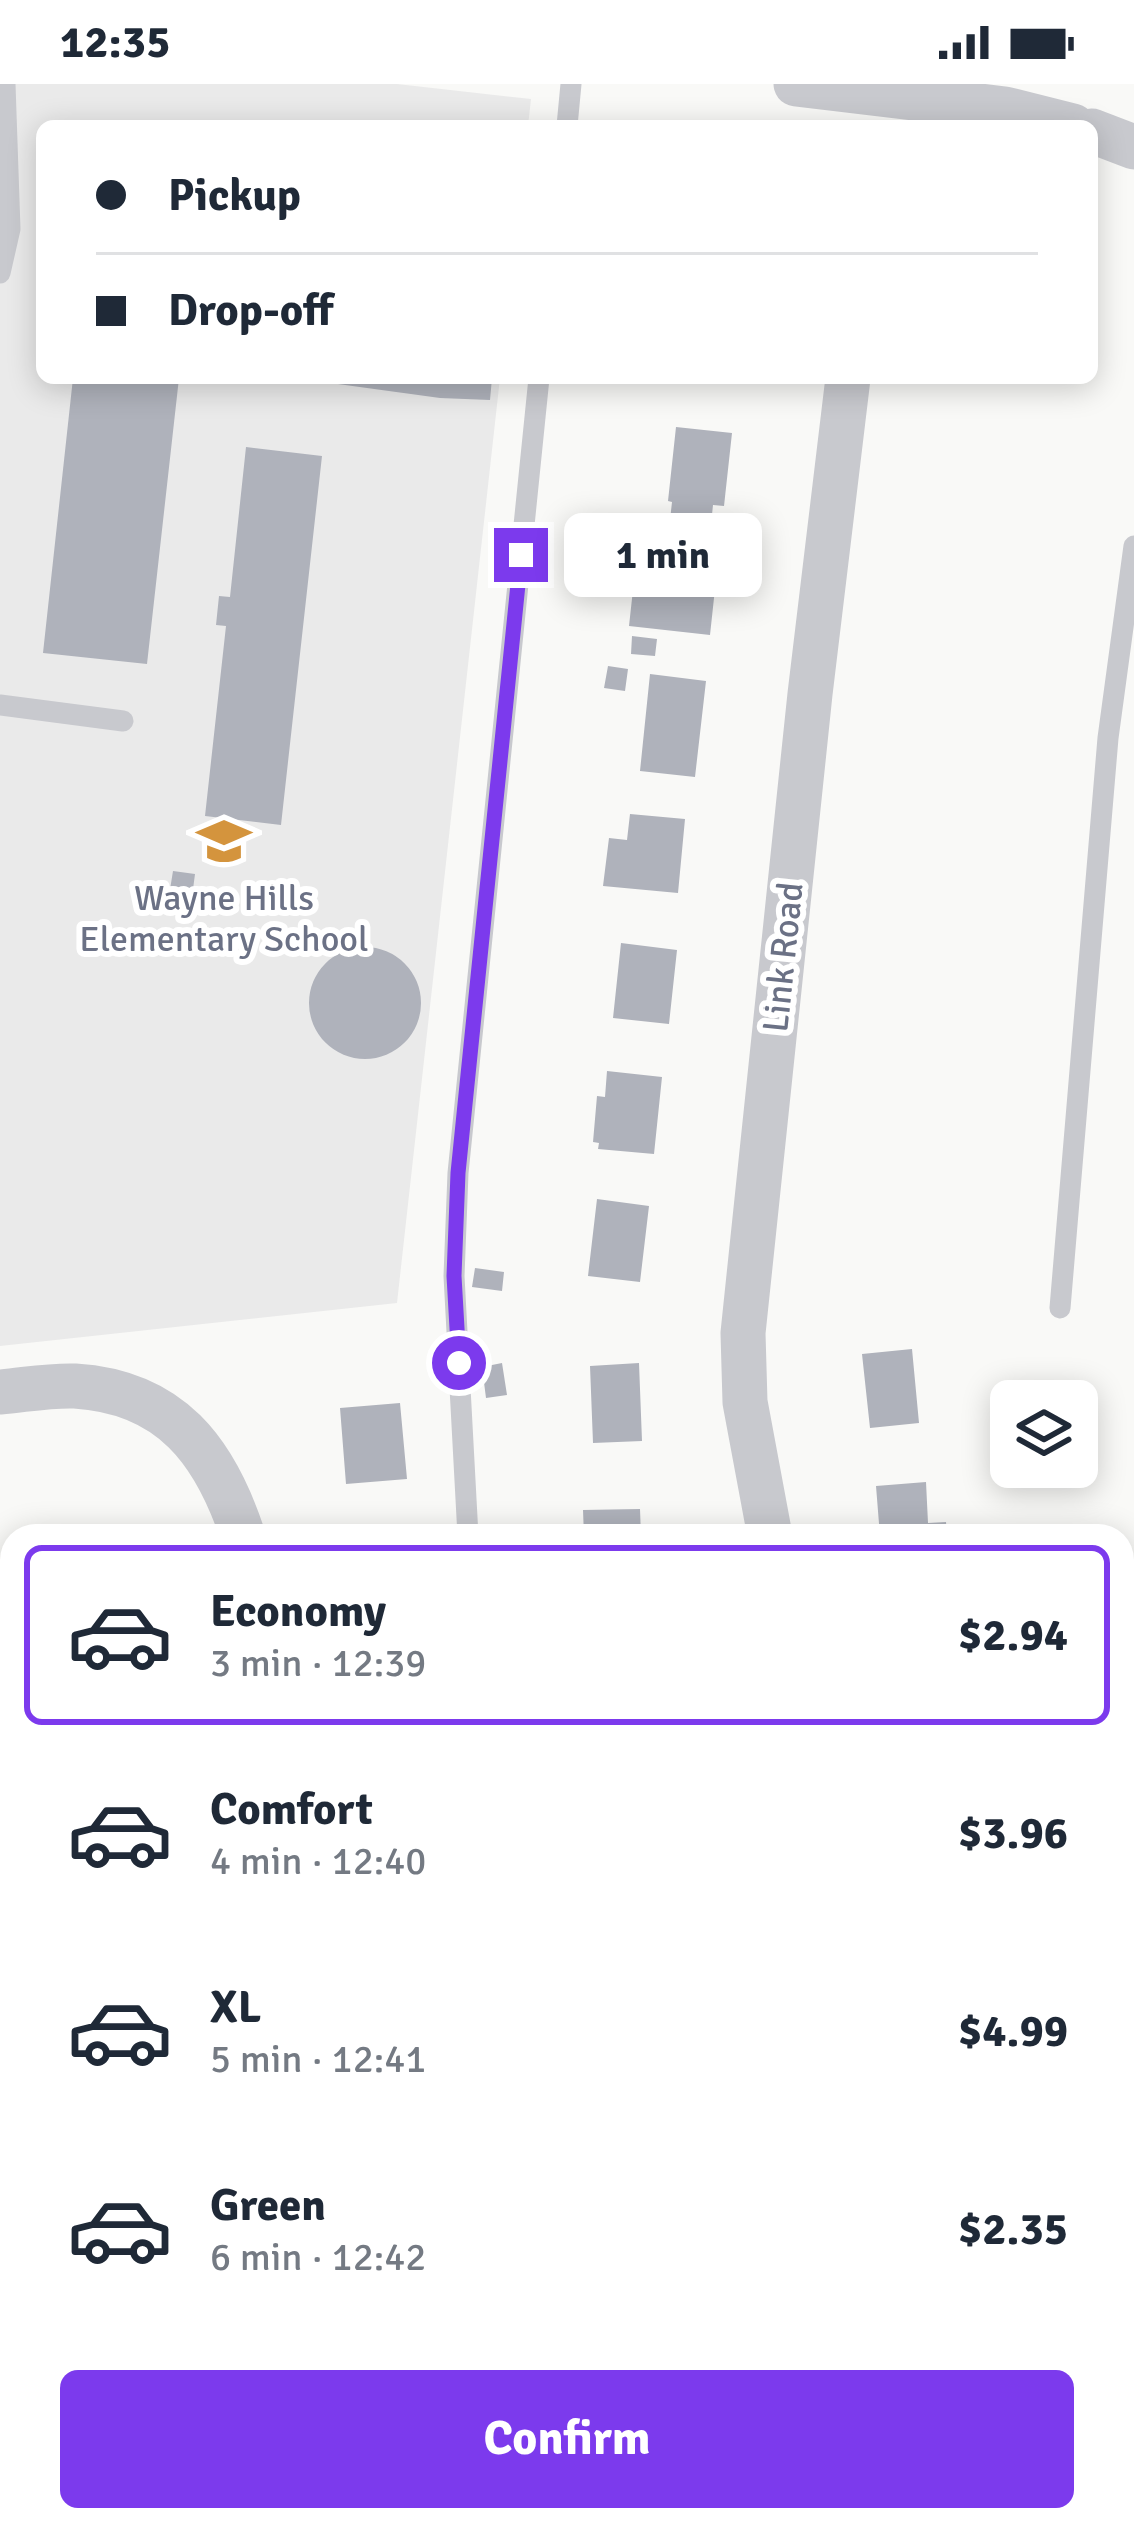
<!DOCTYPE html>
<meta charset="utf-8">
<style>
:root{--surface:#fff;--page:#f6f6f7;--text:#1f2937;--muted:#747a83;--line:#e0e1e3;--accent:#7c3aed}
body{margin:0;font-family:Signika,sans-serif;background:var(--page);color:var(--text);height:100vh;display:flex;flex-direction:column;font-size:45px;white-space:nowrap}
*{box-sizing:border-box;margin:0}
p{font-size:39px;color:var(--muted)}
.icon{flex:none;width:66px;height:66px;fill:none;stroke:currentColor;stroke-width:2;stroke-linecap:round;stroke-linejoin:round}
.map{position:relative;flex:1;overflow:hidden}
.side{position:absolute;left:0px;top:1440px;width:1134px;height:1008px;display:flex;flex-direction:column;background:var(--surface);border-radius:36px 36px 0 0;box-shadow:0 6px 30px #0003}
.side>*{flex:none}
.guide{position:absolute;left:36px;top:36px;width:1062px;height:264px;border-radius:18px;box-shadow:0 6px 30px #0003;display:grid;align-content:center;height:264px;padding:0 60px;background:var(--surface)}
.fabs{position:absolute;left:990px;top:1296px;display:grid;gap:24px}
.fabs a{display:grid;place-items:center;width:108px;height:108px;border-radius:18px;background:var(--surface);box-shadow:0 6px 30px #0003;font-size:60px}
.end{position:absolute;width:54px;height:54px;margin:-27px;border:15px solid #7c3aed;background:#fff;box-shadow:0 0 0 6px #fff}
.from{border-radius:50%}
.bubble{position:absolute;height:84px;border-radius:18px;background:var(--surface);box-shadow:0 6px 30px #0003;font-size:39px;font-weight:700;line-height:84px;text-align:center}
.guide b{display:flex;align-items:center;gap:42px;height:114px;font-size:45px}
.guide b+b{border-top:3px solid var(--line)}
.guide i{width:30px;height:30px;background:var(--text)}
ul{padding:21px 0 0;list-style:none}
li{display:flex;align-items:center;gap:36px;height:180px;margin:0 24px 18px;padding:0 36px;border:6px solid transparent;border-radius:18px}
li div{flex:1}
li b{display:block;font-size:45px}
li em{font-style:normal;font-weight:700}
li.current{border-color:var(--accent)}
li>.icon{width:108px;height:108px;stroke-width:1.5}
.primary-button{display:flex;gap:24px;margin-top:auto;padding:24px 60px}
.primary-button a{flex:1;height:138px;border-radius:18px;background:var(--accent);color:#fff;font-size:48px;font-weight:700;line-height:138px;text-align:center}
.status{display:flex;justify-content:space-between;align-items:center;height:84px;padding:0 60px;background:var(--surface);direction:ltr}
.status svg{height:33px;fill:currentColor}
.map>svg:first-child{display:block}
.built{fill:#eaeaea}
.building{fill:#afb2bb}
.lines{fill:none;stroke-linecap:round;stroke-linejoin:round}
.service{stroke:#c8c9ce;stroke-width:21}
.minor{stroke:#c8c9ce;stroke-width:45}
.route{stroke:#7c3aed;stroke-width:15}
.labels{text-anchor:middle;stroke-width:12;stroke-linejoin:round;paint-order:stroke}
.poi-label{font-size:36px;fill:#6b7185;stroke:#fff}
.street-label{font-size:36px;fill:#6b7185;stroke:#fff}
</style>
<div class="status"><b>12:35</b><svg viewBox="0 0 49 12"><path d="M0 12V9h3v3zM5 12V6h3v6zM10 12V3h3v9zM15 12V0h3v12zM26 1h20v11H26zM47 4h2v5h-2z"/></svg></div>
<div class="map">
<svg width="1134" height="2448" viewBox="0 0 1134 2448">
<rect width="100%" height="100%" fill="#f9f9f7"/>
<path class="built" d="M0 0H397L531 15 528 42H42V294H500L397 1219 0 1262Z"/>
<path class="building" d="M73 294H179L147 580 43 569Z
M294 294H492L490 316 440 314Z
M676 343 732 349 724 422 713 421 710 450 669 445 672 418 668 417Z
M246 363 322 372 281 741 205 732 226 542 216 541 219 512 230 513Z
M637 469 718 477 710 551 629 542Z
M632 552 657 555 655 572 631 570Z
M608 582 628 585 625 607 604 604Z
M650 590 706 597 695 693 640 687Z
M630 730 685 735 678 809 603 802 609 754 627 756Z
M173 787 195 790 190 828 167 824Z
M621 859 677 866 669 940 613 934Z
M309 919a56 56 0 1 1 112 0a56 56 0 1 1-112 0Z
M607 987 662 993 654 1070 598 1065 599 1059 593 1058 597 1012 605 1013Z
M597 1115 649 1122 640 1198 588 1192Z
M475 1184 504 1188 502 1207 472 1203Z
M912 1265 919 1339 870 1344 862 1270Z
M502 1279 507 1311 486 1314 482 1283Z
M639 1279 642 1357 593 1359 590 1282Z
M400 1319 407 1395 346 1400 340 1324Z
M926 1398 928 1439 946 1438 947 1452H880L876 1402Z
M640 1425 641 1452H584L583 1426Z
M80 1442 131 1448V1452H79Z
M363 1443 418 1444 417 1452H362Z
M1127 1646H1134V1692L1122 1690Z
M0 2126 12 2128V2184L0 2182Z
M0 2373 9 2374 2 2412H0Z
M144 2436H179L176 2448H141Z"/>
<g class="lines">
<path class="service" d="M567 42 571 0
M0 189 10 145 5 0
M0 621 123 637
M1060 1224 1108 654 1134 462
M468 1452 454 1192 458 1089 539 294
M0 2292 12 2295"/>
<path class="minor" d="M796 0 1005 25 1073 42
M1092 47 1134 63
M0 1308C24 1306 50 1301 75 1302 171 1308 215 1367 243 1452
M770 1452 745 1318 743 1249 810 610 848 294
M0 2000H12"/>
</g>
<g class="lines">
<path class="route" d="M459 1279 454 1192 458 1089 521 471"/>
</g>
<defs>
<symbol id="school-bare" viewBox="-9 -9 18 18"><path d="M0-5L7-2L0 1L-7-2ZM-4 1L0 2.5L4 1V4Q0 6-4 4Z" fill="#d4943d" stroke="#fff" stroke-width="2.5" paint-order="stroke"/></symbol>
</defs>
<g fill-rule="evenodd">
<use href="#school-bare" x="186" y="719" width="76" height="76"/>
</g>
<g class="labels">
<g class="poi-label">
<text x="224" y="826">Wayne Hills<tspan x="224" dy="41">Elementary School</tspan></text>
</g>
<g class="street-label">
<text transform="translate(782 873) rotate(-84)" y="13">Link Road</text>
</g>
</g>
</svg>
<div class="fabs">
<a><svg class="icon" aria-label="layers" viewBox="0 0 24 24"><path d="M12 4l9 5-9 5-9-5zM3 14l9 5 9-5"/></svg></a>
</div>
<i class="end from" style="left:459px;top:1279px"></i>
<i class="end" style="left:521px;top:471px"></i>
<div class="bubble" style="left:564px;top:429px;width:198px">1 min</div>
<div class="guide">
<b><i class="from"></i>Pickup</b>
<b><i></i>Drop-off</b>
</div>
<section class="side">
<ul>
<li class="current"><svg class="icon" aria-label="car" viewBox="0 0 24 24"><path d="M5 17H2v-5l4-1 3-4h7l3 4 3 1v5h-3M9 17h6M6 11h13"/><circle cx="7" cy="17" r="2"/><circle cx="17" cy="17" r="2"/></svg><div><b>Economy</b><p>3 min · 12:39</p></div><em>$2.94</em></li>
<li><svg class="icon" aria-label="car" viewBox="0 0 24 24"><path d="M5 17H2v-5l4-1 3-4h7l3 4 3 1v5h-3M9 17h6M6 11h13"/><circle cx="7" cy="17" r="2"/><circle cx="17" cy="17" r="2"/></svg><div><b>Comfort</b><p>4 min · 12:40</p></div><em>$3.96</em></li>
<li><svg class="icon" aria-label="car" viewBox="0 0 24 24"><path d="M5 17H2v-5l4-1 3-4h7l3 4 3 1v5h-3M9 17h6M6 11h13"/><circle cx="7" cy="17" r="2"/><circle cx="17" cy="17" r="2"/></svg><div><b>XL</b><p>5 min · 12:41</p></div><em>$4.99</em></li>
<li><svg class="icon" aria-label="car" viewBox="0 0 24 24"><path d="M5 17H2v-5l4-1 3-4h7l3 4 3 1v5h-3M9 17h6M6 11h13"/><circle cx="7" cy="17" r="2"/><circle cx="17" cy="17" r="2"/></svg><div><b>Green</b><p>6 min · 12:42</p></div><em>$2.35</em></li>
</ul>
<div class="primary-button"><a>Confirm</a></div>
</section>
</div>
